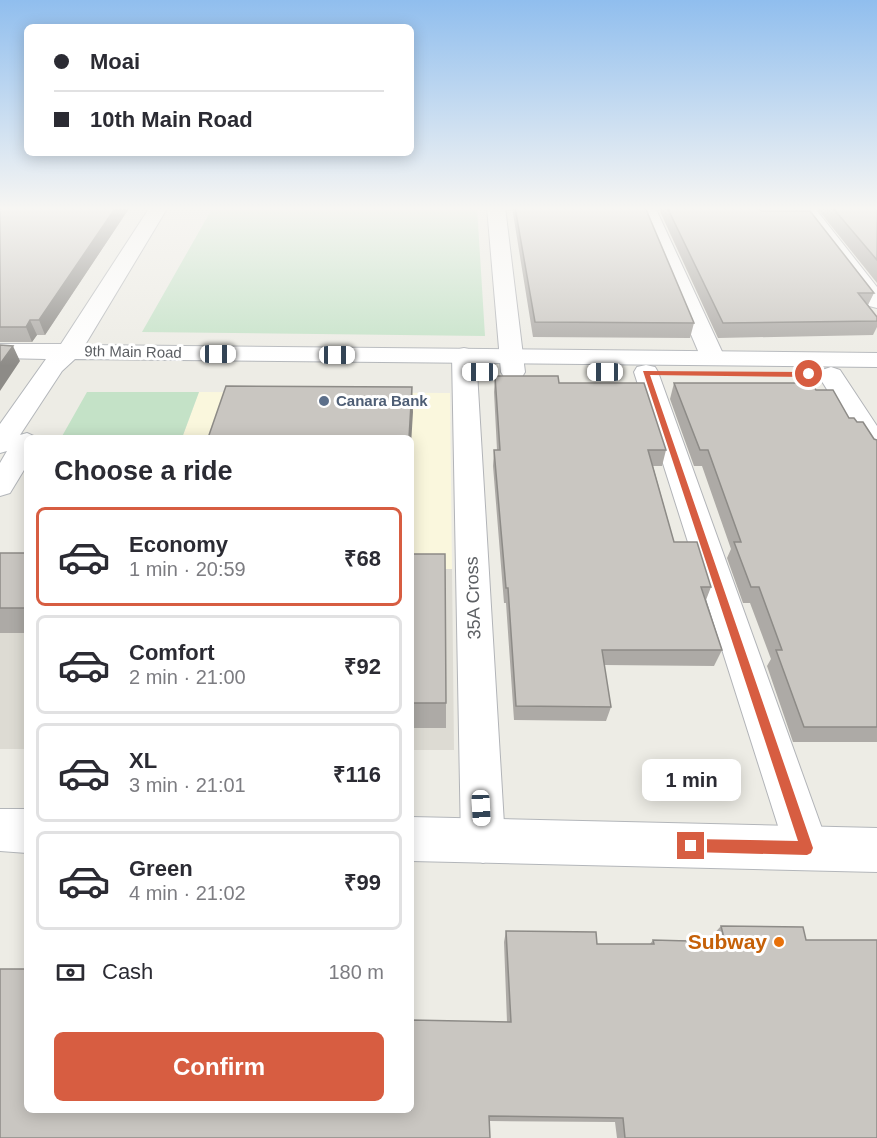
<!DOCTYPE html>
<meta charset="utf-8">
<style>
:root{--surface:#fff;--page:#f2f2f3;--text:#2b2b33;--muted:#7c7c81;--line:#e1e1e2;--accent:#d75d41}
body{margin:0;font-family:Arial,sans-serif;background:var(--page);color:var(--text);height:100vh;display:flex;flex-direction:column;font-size:22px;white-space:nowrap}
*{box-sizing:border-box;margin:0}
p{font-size:20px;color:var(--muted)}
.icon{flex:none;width:33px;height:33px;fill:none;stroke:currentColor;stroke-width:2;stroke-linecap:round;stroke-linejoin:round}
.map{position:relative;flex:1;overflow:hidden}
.details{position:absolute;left:24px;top:435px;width:390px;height:678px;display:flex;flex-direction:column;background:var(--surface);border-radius:9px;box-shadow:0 3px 15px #0003}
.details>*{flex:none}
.banner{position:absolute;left:24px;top:24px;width:390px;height:132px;border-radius:9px;box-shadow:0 3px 15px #0003;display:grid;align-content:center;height:132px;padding:0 30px;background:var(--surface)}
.end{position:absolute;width:27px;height:27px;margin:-14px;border:8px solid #d75d41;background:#fff;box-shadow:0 0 0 3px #fff}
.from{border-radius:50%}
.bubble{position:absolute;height:42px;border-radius:9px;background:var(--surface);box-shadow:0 3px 15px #0003;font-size:20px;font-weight:600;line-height:42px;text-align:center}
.car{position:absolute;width:18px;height:36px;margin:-18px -9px;border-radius:8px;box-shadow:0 0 4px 2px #0007;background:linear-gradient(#fff 24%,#345 0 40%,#fff 0 76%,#345 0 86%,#fff 0)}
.banner b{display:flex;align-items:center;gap:21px;height:57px;font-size:22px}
.banner b+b{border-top:2px solid var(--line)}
.banner i{width:15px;height:15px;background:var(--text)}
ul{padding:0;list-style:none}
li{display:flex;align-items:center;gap:18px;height:99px;margin:0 12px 9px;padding:0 18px;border:3px solid var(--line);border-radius:9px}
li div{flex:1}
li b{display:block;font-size:22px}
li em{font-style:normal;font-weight:600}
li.on{border-color:var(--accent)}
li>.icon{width:54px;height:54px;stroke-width:1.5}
h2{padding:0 30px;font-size:27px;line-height:72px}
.pay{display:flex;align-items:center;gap:15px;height:66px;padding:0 30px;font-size:22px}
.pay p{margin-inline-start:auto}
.cta{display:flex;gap:12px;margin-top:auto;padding:12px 30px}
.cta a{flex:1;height:69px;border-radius:9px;background:var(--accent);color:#fff;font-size:24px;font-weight:600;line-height:69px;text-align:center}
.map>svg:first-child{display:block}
.commercial{fill:#faf7dd}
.education{fill:#dddbd3}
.green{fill:#c4e2c7}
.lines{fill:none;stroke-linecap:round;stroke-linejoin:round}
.street-casing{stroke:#b2b4b8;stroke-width:2}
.secondary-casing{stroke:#b3b6ba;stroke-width:2}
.street{fill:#fff;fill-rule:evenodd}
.secondary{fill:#fff;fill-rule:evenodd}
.wall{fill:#adaaa6}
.shaded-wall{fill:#8d8b87}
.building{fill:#c9c6c1;stroke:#8d8b87;stroke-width:1.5}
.route{fill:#d75d41}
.service-dot{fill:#5c6f8a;stroke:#fff;stroke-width:2}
.food-dot{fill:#e8710a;stroke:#fff;stroke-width:2}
.labels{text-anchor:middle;stroke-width:6;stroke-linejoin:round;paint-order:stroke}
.far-street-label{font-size:15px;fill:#5c5f63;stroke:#fff}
.far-service-label{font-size:15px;font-weight:bold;fill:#4e5e75;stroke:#fff;text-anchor:start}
.street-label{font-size:18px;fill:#5c5f63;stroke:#fff}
.near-food-label{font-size:21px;font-weight:bold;fill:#c56008;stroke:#fff;text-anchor:end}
</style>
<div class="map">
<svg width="877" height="1138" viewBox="0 0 877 1138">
<rect width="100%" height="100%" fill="#edece5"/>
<path class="commercial" d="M199 392 450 393 452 569H411V438H182Z"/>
<path class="education" d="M0 568H27V749H0Z
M411 569H452L454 750H411Z"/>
<path class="green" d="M213 207H477L485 336 142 332Z
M87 392H199L182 438H61Z"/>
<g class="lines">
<defs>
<path id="street" d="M487 207H505L525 372 522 377 513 379 504 377 501 372Z
M637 207H655L725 358 722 363 713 365 704 363 701 358Z
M795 207H814L877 287V308L869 306Z
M464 348 473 350 476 355 505 841 499 856 483 863 467 856 461 841 452 355 455 350Z
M646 365 655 367 658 372 829 848 823 864 807 870 791 864 785 848 634 372 637 367Z
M831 367 840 370 877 426V457L867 454 818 375 822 370Z"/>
<path id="secondary" d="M150 207H168L85 345 877 353V367L75 359 62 371 20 435 27 433 38 438H27V465L10 493 0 496V463L7 451 0 453V424L46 359 0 358V344H61Z
M0 809H27V853L0 851Z
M411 817 877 828V872L411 861Z"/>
</defs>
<use href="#street" class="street-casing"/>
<use href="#secondary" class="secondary-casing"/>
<use href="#street" class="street"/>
<use href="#secondary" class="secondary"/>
</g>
<path class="wall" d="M0 207H130L45 335H37L32 342H0Z
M512 207H645L694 323 690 338 533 337Z
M658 207H758L761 211 874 293 868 305 877 317V327L873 335 718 338Z
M816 207H877V283Z
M495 376 559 383 666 450 662 466H653L674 542 711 587 706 600 722 650 714 666 604 665 611 707 606 721 514 720 506 603H504L493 466 494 450H497L494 392Z
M674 383 816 390 849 418 857 422 874 439 877 440V742H793L767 666 771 659 750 603H743L727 558 731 549 702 466H694L670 399Z
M0 553H27V633H0Z
M411 554 446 703V728H411Z
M721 926 806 940 877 1138H617L615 1122 490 1121 27 1110H411L507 1022 504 942 506 931 597 944H650L653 940 712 941 711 937Z"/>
<path class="shaded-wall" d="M116 207H130L45 335 39 320Z
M30 320 37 335 32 342 26 327Z
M13 346 20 361 0 391V364Z
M412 387 413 412 411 445V438H409Z"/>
<path class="building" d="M0 207H116L39 320H30L26 327H0Z
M515 207H645L694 323 535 322Z
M667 207H758L761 211H810L874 293H858L877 317V321L723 323Z
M832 207H877V260Z
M0 345 13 346 0 364Z
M495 376H558L559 383H644L666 450H648L674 542H697L711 587H701L722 650H602L611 707 516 706 508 588H506L494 450H500Z
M674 383H812L816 390H833L849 418H854L857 422H863L874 439 877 440V727H804L776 650H782L759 587H751L734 542H741L708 450H700Z
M226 386 412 387 409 438H208Z
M0 553H27V608H0Z
M411 554H445L446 703H411Z
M721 926 803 927 806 940H877V1138H625L623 1118 489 1116 490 1138H0V969H27V1110H411V1020L511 1022 506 931 596 932 597 944H654L653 940 725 942Z"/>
<linearGradient id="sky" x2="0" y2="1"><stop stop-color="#90beee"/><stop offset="0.57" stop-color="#f7f6f3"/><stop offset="1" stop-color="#f7f6f3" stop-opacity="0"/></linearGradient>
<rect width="877" height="366" fill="url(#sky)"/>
<path class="route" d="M643 371 809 372 813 374 809 377 650 375 813 848 811 853 807 855 691 852 686 850 685 846 686 841 691 839 798 841Z"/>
<circle class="service-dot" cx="324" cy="401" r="6"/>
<circle class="food-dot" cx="779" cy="942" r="6"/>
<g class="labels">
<g class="far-street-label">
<text transform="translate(133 352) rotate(1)" y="5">9th Main Road</text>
</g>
<g class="far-service-label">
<text x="336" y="406">Canara Bank</text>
</g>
<g class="street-label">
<text transform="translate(473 598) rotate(-92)" y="6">35A Cross</text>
</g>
<g class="near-food-label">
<text x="767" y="949">Subway</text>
</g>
</g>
</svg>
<i class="end from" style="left:809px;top:374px"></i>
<i class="end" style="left:691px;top:846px"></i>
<div class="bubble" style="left:642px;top:759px;width:99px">1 min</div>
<i class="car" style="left:218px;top:354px;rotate:90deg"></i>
<i class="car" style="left:337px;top:355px;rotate:90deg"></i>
<i class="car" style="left:480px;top:372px;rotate:270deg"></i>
<i class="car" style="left:605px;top:372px;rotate:270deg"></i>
<i class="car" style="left:481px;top:808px;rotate:177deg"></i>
<div class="banner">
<b><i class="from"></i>Moai</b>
<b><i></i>10th Main Road</b>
</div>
<section class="details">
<h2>Choose a ride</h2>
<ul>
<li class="on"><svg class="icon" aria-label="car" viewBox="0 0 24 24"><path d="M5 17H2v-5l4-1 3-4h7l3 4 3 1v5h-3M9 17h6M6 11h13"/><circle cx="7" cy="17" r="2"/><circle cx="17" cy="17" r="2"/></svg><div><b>Economy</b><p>1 min · 20:59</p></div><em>₹68</em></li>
<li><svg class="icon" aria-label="car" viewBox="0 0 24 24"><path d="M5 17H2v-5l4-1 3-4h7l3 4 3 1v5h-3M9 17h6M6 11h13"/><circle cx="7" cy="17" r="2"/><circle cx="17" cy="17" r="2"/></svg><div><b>Comfort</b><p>2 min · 21:00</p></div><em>₹92</em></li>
<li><svg class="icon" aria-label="car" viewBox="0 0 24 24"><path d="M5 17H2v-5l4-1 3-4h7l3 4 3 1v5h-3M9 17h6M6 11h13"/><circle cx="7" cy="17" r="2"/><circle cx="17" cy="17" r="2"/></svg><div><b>XL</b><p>3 min · 21:01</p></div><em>₹116</em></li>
<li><svg class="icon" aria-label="car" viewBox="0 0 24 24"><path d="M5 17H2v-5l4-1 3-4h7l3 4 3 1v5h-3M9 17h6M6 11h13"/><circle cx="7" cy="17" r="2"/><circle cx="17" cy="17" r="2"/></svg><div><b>Green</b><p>4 min · 21:02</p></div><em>₹99</em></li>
</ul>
<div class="pay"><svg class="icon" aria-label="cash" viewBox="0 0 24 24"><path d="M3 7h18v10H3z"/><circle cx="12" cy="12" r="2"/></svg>Cash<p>180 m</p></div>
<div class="cta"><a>Confirm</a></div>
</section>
</div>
